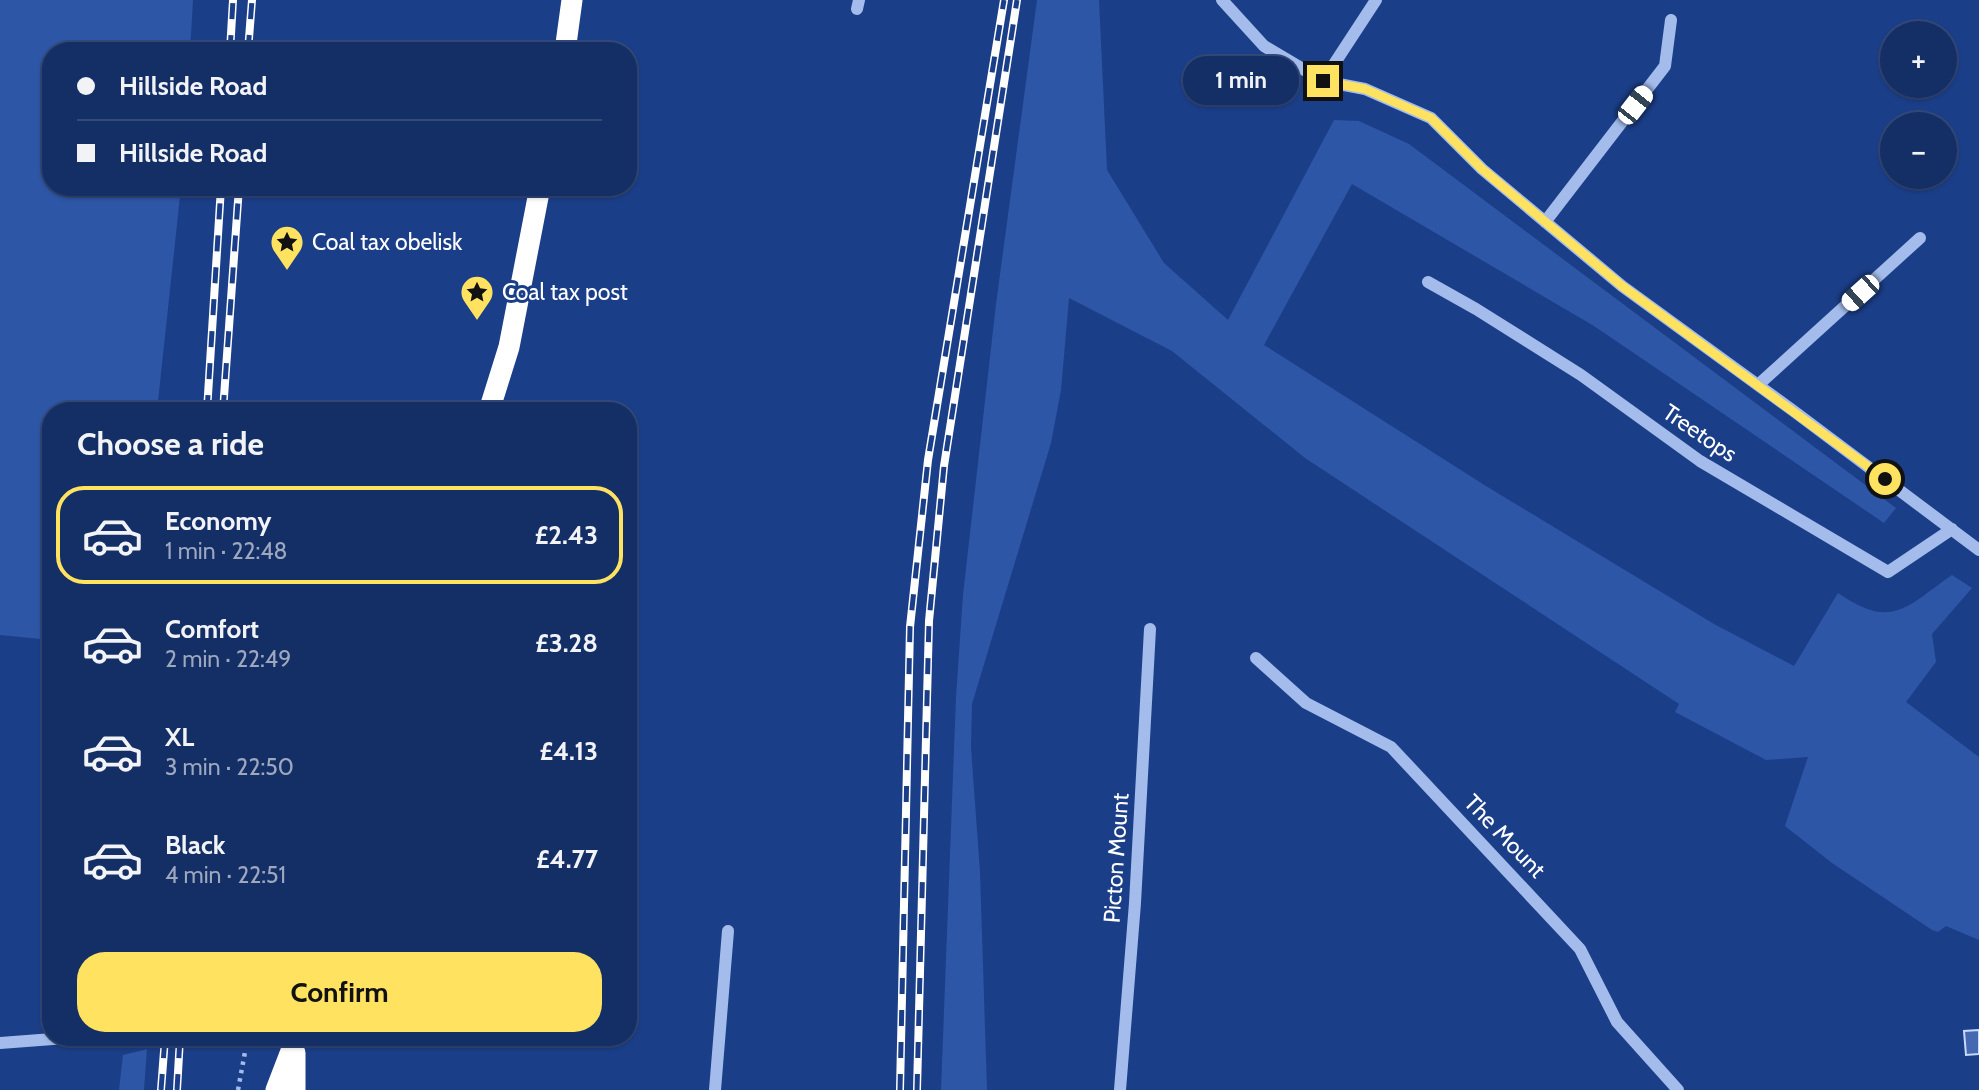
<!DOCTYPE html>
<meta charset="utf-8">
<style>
:root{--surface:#142e66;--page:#1d366c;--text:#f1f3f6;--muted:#9da8bf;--line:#334a7a;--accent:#fee260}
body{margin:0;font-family:Cabin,sans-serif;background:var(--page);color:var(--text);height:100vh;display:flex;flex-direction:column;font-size:26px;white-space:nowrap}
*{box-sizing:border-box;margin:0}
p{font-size:23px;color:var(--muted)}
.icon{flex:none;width:38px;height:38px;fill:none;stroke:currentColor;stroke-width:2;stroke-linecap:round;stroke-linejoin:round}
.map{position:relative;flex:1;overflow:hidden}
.side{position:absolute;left:42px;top:402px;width:595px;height:644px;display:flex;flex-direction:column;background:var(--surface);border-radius:28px;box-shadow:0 2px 5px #0004,0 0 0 2px var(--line)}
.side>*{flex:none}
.banner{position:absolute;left:42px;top:42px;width:595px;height:154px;border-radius:28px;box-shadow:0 2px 5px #0004,0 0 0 2px var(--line);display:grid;align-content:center;height:154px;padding:0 35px;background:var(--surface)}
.tools{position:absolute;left:1880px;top:21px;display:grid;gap:14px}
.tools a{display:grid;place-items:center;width:77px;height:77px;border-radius:50%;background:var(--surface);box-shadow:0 2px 5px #0004,0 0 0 2px var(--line);font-size:35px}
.end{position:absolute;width:32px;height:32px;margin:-16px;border:9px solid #fee260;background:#111;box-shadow:0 0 0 4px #111}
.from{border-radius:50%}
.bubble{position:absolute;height:49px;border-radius:24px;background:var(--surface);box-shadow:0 2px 5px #0004,0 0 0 2px var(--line);font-size:23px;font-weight:700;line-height:49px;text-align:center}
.car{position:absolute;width:21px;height:42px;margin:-21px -10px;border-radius:9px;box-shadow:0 0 5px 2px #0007;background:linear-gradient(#fff 24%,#345 0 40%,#fff 0 76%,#345 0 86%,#fff 0)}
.banner b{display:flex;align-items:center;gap:24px;height:66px;font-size:26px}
.banner b+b{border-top:2px solid var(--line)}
.banner i{width:18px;height:18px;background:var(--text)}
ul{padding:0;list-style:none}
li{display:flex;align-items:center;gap:21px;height:98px;margin:0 14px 10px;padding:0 21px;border:4px solid transparent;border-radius:28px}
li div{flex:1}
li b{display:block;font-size:26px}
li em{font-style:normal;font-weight:700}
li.on{border-color:var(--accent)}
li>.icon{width:63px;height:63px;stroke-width:1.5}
h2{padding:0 35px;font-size:32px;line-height:84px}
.primary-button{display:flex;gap:14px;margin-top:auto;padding:14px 35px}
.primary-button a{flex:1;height:80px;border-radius:28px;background:var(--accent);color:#111;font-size:28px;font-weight:700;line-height:80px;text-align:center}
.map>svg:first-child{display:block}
.green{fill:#2e56a6}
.building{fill:#4468b1;stroke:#c9d9f9;stroke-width:2}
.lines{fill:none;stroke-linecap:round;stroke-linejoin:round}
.path{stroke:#a4bcec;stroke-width:4.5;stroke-dasharray:3.5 5;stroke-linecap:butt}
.minor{stroke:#a4bcec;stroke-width:12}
.highway{stroke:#fff;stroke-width:21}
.rail-casing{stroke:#fff;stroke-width:8}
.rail{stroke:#1b3e88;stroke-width:5;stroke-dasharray:16;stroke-linecap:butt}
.route{stroke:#fee260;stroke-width:9}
.labels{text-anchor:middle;stroke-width:6;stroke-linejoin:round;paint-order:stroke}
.poi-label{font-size:23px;fill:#fff;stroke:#1b3e88;text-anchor:start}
.street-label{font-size:23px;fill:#fff;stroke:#1b3e88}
</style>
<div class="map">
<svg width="1979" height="1090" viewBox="0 0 1979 1090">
<rect width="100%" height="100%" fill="#1b3e88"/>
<path class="green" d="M0 0H193L190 51H51V187H181L157 411H51V640L0 635Z
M1037 0H1099L1107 170 1164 263 1228 320 1334 120 1359 121 1409 144 1896 508 1884 523 1594 326 1352 184 1264 345 1486 486 1714 624 1794 666 1838 593C1892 630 1905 608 1952 575L1972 588 1932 634 1936 662 1906 702 1979 757V940L1946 926 1938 932 1932 930 1832 863 1785 826 1808 757 1766 760 1675 712 1679 704 1305 458 1172 351 1069 298 1061 390 1051 443 972 704 971 748 980 872 987 1090H941L956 697 963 595 996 304Z
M147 1049 144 1090H119L123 1055Z"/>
<path class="building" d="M1979 1030V1054L1966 1055 1964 1031Z"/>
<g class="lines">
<path class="path" d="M238 1090 245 1052"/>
<path class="minor" d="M1222 0 1264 46 1323 81 1365 89 1431 118 1482 169 1622 286 1795 412 1979 550
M857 9 859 0
M1323 81 1376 0
M1545 222 1665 66 1671 20
M1428 282 1476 309 1581 375 1700 461 1888 572 1952 529
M1758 385 1920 238
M1256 658 1306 703 1391 747 1580 949 1617 1022 1678 1090
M258 1038 295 1041
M0 1043 66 1038
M715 1090 728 931
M1120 1090 1135 903 1150 629"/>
<path class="highway" d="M565 51 572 0
M489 411 509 347 540 187
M276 1090 296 1038
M295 1090V1053"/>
<defs>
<path id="rail" d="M230 51 233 0
M248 51 252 0
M207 411 221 187
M223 411 239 187
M161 1090 165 1038
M177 1090 180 1038
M900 1090 910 627 928 460 1004 0
M917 1090 929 621 944 466 1017 0"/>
</defs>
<use href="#rail" class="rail-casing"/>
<use href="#rail" class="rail"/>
</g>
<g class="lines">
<path class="route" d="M1323 81 1365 89 1431 118 1482 169 1622 286 1885 479"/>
</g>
<defs>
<symbol id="sight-pin" viewBox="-11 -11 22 30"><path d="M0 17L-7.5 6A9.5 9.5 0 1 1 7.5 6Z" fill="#fee260" stroke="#1b3e88"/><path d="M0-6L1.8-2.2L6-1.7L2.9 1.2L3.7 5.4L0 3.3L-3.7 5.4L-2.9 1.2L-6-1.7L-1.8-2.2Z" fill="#111"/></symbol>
</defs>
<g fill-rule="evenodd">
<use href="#sight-pin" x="268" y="223" width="38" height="52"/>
<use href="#sight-pin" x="458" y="273" width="38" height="52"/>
</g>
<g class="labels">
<g class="poi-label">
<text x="312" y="250">Coal tax obelisk</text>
<text x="502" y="300">Coal tax post</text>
</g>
<g class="street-label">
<text transform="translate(1700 433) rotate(34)" y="8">Treetops</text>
<text transform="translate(1505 836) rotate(46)" y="8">The Mount</text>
<text transform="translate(1116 858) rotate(-86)" y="8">Picton Mount</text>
</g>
</g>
</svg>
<div class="tools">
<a>+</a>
<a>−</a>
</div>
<i class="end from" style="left:1885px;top:479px"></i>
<i class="end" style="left:1323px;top:81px"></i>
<div class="bubble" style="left:1183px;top:56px;width:116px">1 min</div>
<i class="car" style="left:1635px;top:105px;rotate:38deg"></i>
<i class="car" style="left:1860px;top:293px;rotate:228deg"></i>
<div class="banner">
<b><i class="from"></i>Hillside Road</b>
<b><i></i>Hillside Road</b>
</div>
<section class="side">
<h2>Choose a ride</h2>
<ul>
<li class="on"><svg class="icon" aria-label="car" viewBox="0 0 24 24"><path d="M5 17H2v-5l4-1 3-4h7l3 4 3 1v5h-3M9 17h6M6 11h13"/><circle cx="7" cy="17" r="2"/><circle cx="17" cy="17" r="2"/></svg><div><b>Economy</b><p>1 min · 22:48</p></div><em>£2.43</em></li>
<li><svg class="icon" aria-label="car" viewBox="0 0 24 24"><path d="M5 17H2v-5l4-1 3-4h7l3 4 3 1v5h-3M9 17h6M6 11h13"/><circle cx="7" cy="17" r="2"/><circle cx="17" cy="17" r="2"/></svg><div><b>Comfort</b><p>2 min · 22:49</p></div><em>£3.28</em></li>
<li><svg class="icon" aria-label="car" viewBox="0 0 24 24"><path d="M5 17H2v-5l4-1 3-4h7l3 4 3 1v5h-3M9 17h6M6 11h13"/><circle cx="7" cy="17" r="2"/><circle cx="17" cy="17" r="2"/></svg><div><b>XL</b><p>3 min · 22:50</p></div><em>£4.13</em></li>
<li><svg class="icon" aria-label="car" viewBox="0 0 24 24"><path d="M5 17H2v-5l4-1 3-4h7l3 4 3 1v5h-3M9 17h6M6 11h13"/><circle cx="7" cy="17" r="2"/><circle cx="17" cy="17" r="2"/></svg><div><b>Black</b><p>4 min · 22:51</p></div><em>£4.77</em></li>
</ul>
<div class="primary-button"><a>Confirm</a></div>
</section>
</div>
